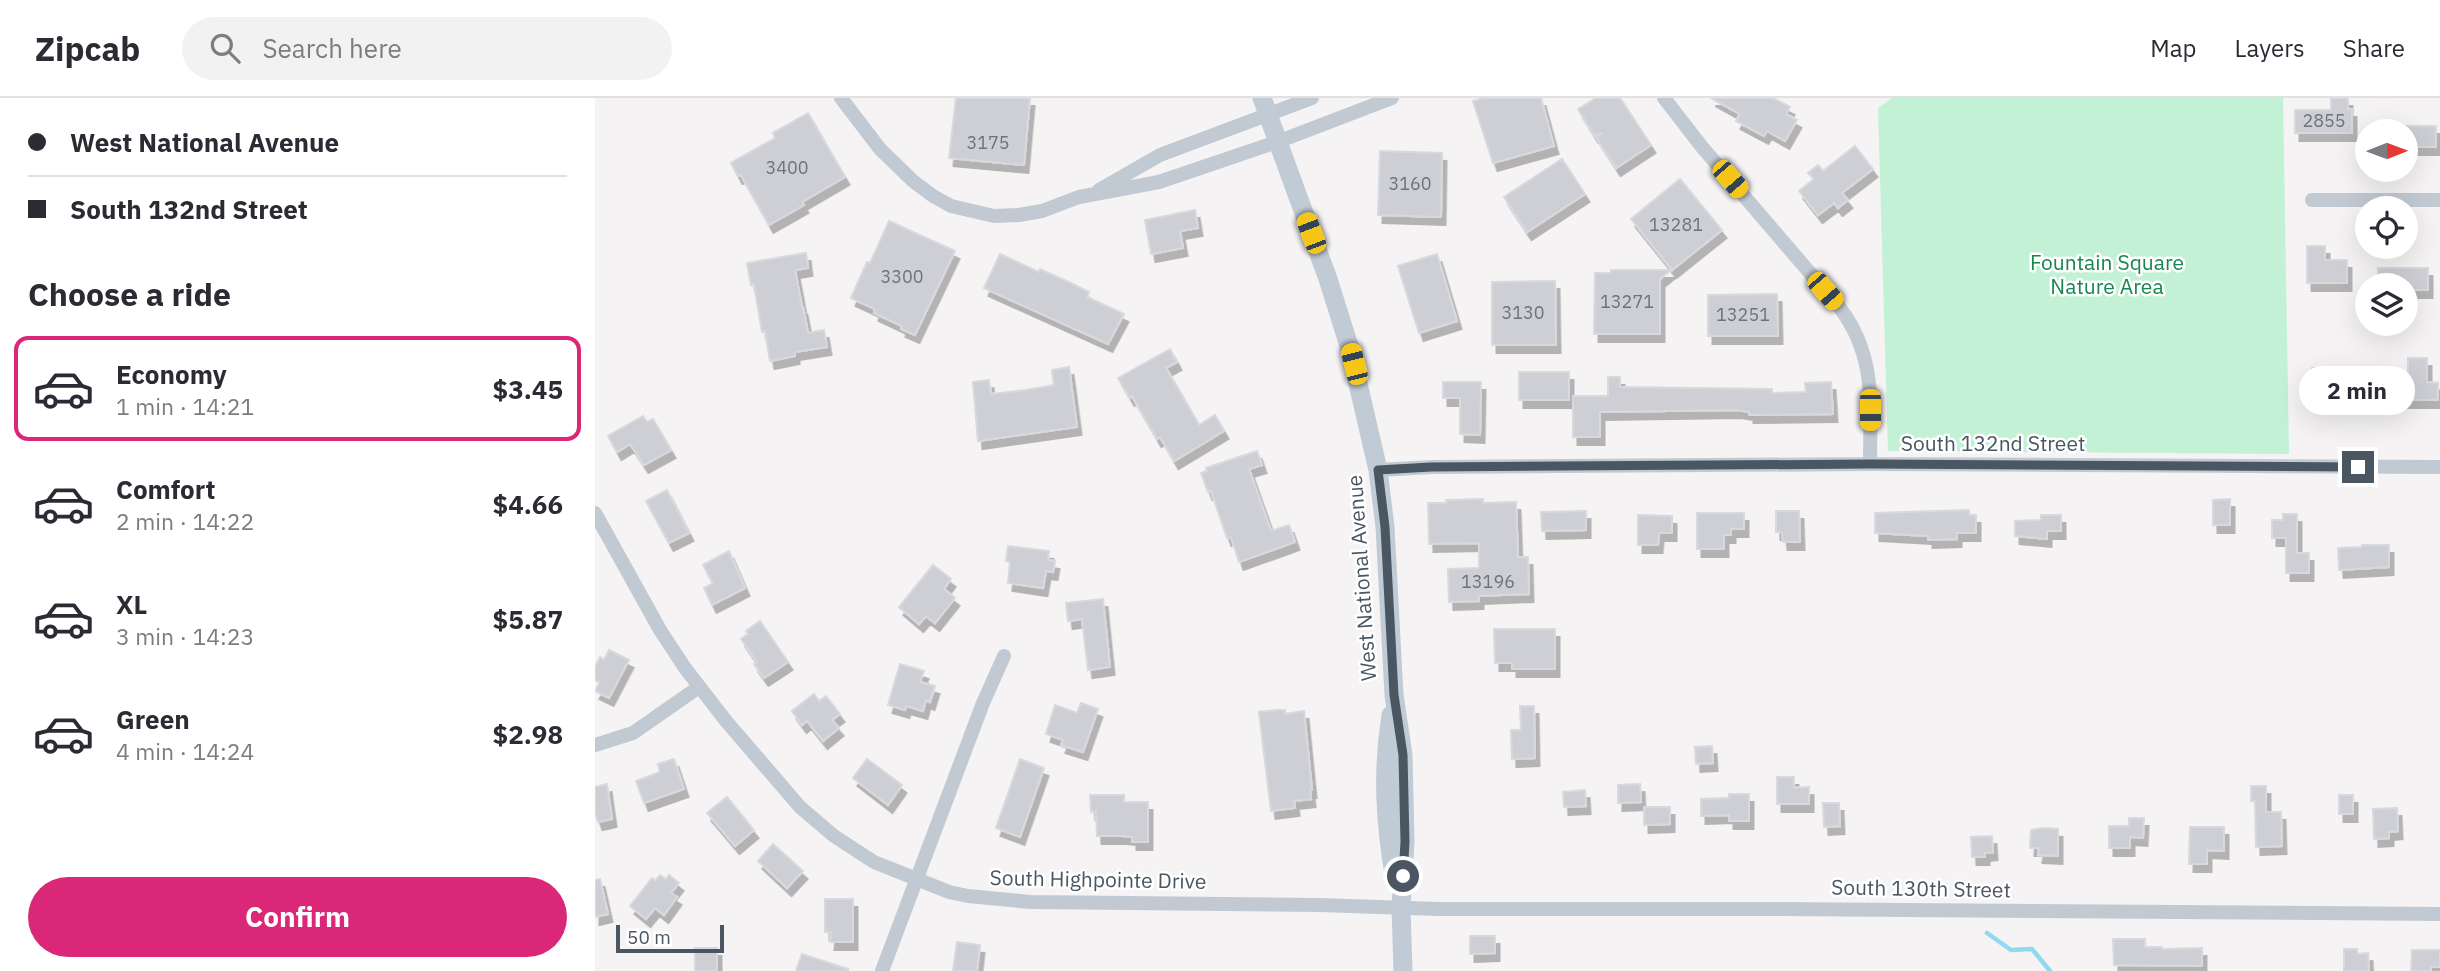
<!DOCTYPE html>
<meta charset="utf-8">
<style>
:root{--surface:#fff;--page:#f2f2f3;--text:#2b2b33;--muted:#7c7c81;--line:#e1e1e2;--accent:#db2777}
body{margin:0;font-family:"IBM Plex Sans",sans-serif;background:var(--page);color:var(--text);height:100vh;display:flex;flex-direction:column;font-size:26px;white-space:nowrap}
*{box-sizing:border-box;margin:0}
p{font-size:23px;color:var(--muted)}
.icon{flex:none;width:38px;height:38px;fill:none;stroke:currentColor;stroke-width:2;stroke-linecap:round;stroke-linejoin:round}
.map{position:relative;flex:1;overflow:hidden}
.details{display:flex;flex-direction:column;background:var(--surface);width:595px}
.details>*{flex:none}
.hud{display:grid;align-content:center;height:154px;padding:0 28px;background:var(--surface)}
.needle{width:46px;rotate:89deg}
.controls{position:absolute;left:1760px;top:21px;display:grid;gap:14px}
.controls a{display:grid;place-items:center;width:63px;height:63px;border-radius:50%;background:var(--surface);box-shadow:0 7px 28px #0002;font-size:35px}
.scale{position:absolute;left:21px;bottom:18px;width:108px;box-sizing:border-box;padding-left:7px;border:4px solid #4a5661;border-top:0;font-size:19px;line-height:24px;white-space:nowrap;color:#4a5661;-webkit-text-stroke:5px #fff;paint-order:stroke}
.end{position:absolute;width:32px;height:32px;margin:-16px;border:9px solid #4a5661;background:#fff;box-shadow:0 0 0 4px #fff}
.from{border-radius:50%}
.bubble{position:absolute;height:49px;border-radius:24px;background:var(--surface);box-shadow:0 7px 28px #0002;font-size:23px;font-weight:800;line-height:49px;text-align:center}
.car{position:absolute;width:21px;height:42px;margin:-21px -10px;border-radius:9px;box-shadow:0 0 5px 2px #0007;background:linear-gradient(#f5c518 24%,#345 0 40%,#f5c518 0 76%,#345 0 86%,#f5c518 0)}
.hud b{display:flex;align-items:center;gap:24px;height:66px;font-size:26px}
.hud b+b{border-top:2px solid var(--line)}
.hud i{width:18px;height:18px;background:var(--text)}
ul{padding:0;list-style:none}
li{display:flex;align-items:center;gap:21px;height:105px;margin:0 14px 10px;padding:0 14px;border:4px solid transparent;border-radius:14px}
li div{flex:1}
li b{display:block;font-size:26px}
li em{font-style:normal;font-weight:800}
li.current{border-color:var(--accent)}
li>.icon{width:63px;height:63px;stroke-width:1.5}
h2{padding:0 28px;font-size:32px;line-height:84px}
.cta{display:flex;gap:14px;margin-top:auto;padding:14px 28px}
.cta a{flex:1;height:80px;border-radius:42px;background:var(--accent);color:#fff;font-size:28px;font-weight:800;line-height:80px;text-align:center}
header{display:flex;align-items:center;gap:42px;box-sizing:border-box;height:98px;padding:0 35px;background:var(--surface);border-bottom:2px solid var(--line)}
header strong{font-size:33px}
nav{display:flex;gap:38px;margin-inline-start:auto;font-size:24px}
.search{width:490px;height:63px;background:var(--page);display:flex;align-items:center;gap:18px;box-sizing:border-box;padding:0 24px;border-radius:38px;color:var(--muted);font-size:26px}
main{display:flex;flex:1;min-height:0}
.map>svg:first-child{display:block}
.green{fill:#c3f1d5}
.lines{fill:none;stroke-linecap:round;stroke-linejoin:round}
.stream{stroke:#90daee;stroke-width:4.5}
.building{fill:#cdcfd5;stroke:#d7d9de;stroke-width:2;filter:url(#shadow)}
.minor{stroke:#c1cad2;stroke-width:14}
.secondary{stroke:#c1cbd6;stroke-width:19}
.route{stroke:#4a5661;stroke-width:9}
.labels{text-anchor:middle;stroke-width:5;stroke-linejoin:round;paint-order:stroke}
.number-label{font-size:18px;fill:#6b747e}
.park-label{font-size:21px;fill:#17864f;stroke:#fff}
.street-label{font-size:21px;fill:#4a5661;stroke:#fff}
</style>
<header>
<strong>Zipcab</strong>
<div class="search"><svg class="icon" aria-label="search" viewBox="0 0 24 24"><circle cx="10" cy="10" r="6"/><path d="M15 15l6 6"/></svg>Search here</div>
<nav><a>Map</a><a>Layers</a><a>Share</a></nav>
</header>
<main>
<section class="details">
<div class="hud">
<b><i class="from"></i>West National Avenue</b>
<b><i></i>South 132nd Street</b>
</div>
<h2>Choose a ride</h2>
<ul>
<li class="current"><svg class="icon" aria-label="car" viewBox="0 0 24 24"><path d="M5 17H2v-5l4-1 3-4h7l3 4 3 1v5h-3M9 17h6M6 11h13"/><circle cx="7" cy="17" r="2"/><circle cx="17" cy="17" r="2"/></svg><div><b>Economy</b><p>1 min · 14:21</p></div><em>$3.45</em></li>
<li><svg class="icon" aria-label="car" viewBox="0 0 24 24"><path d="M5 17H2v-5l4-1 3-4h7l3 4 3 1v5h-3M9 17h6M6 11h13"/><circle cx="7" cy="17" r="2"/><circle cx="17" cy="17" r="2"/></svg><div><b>Comfort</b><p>2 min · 14:22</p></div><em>$4.66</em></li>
<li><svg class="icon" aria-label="car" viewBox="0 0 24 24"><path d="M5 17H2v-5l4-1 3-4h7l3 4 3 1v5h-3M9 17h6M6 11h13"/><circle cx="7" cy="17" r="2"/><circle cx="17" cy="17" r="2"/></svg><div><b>XL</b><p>3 min · 14:23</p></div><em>$5.87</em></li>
<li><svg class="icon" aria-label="car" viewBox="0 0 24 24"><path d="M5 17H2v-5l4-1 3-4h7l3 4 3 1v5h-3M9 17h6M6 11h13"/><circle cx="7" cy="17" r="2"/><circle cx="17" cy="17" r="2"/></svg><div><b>Green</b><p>4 min · 14:24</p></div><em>$2.98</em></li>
</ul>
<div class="cta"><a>Confirm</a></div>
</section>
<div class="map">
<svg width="1845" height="873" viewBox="0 0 1845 873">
<defs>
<filter id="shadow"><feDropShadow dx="4.5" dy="8" stdDeviation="0" flood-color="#0004"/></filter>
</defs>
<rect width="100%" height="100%" fill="#f5f3f3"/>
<path class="green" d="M1297 0H1688L1694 356 1293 353 1283 10Z"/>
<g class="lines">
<path class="stream" d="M1392 835 1416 852 1437 851 1455 873"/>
</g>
<path class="building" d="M361 0H435L429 67 354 60Z
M889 0H946L959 48 898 65 878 3Z
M1001 0H1025L1056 47 1021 70 1001 39 1007 35 999 37 983 11Z
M1116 0H1178L1195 9 1191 16 1202 22 1190 43 1172 33 1169 38 1141 23 1145 16Z
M1736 0H1753V11H1757V35H1700V12H1736Z
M213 15 250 79 207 104 209 107 174 127 146 77 143 78 136 65 180 40 178 35Z
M1811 28H1841V49H1811Z
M1260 48 1278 71 1247 95 1253 102 1243 110 1239 105 1223 117 1204 93 1219 81 1213 75 1223 67 1228 73Z
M785 53 847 55 846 119 783 117Z
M967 61 990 96 932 134 909 99Z
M1085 81 1127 132 1077 172 1036 121Z
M600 112 603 130 585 133 588 150 556 156 550 122Z
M294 123 360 153 320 237 306 231 307 228 279 215 280 211 256 200 272 164 275 165Z
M1712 148H1730V162H1752V185H1712Z
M211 155 213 170 200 172 207 209H208L213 235 229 232 232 249 200 254V258L175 263 170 233 167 234 159 186 156 187 152 165Z
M405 156 444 174 445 171 478 186 494 194 492 199 529 216 513 246 389 190Z
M842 156 862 223 824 235 803 168Z
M1783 170H1833V192H1811V187H1783Z
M1016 172H1076L1065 181V236H999L1000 175H1016Z
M960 183 961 247H897V184Z
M1182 196 1183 238H1113V197Z
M575 251 582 264 571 270 604 327 620 317 629 333 579 363 565 339 562 341 537 298 535 300 523 280Z
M1813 260H1832V284L1843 285V302H1802V281H1813Z
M474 269 482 329 383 343 378 284 394 282 396 296 431 292 459 287 457 272Z
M1717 270H1765L1764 301H1742V289H1717Z
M924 274H974V302H924Z
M1013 279H1025V289L1177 291V295L1211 294 1210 285 1236 284 1238 316 1154 317V314L1141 312 1005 314V339H978V298H1013Z
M848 284H886L885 337 865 336V300H848Z
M48 318 52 324 58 321 76 352 49 367 35 346 22 354 13 338Z
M662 353 667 367 654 371 676 433 694 427 700 444 644 464 636 439 632 440 616 393 613 394 606 375 612 373 611 370Z
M72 392 94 435 74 445 51 403Z
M888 401V405L921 404 923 459H933L934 496 884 498V503L854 504 853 471 884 470V445L834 446 833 405H851V402Z
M1635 401V427H1618V402Z
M1374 412V417H1381V435H1362V441L1333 442V438L1280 435V415Z
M991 413V432L947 433 946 414Z
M1181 413H1204L1205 444H1188L1187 434H1181Z
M1102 415H1149V431H1136V437H1129V451H1102Z
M1688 416H1702V455H1714V475H1691V440H1677V422H1688Z
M1043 417 1077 418V435H1064L1063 447H1043Z
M1446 417H1466V433H1452V441L1420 438V423L1446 422Z
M1767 447H1794V469L1744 472 1743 450 1767 449Z
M413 448 454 453 453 462 460 463 458 474 451 473 448 490 413 485 415 464 411 463Z
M134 453 150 490 117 507 109 490 118 485 108 467Z
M338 467 356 481 349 491 360 500 340 525 331 518 324 526 304 509Z
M508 501 515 569 493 572 487 521 473 523 471 505Z
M165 523 193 564 169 580 159 566 162 564 146 541 153 536 151 533Z
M899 531H960V571H917V565H900Z
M14 552 34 562 14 600 0 593 5 584 0 582V569L5 559 9 562Z
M305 566 329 573 325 584 340 588 335 604 331 602 328 613 311 608 310 612 293 607Z
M219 596 224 603 231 598 245 616 237 622 244 630 228 643 212 623 207 627 197 613Z
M486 605 503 611 488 654 466 647 468 642 451 636 460 607 482 615Z
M925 608H939L940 660 917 661 916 632H926Z
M682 612H690V616L709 613 717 692H715L716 701 699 703 700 710 676 713 664 614Z
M1117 648 1118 665 1101 666 1100 649Z
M79 661 89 691 49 705 41 683 65 674 63 666Z
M272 661 307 687 293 707 258 680Z
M425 661 449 670 425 739 401 730Z
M1182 679H1199V690L1214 689V706H1182Z
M12 686 17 721 3 724 0 715V689Z
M1045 686 1046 704 1023 705V687Z
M1656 688H1671V714H1686L1687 748 1661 749 1660 703H1656Z
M990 692 991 708 969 709 968 694Z
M1134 696H1154V723H1134V717L1106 718V701L1134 700Z
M495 697H529V704H553V744H537V739L527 738H502L501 713 496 714Z
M1744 697H1758V716H1744Z
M132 699 159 732 140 748 112 715Z
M1228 705H1244L1245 728 1229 729Z
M1049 709H1075V726L1049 727Z
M1802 710 1803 733 1794 734V740L1779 741 1778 711Z
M1534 720H1549L1548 740 1535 739V750H1514V728H1534Z
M1595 729H1629V753L1612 752V766H1594Z
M1448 730 1463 731V758L1443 757 1444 750H1435L1436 732Z
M1397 738 1398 754 1390 755V759H1377L1376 739Z
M178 746 208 773 192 790 163 763Z
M65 777 71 781 74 777 84 785 76 795 82 799 69 817 60 810 51 821 35 808 57 780 60 783Z
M5 781 13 816 0 819V782Z
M230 801H258V844H235L236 834H230Z
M875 838H900V855L875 856Z
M1518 841H1550V849H1567V851L1607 850V868L1519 867Z
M362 844 385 847 382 873H358Z
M100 850H122V873H100Z
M1749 851H1762V856L1773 855 1774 873H1749Z
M1817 852H1845V869H1836V873H1816Z
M207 856 253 871V873H201Z"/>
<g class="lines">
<path class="minor" d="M246 0 285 51 318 83 338 98 356 108 399 118 424 117 447 113 484 99 564 84 682 44 797 0
M1069 0 1107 49 1245 210C1282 259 1275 308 1275 366
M504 92 565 57 717 0
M1717 102H1845
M783 372 837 369 1275 366 1845 369
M0 415 65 532 90 570 131 623 205 709 239 738 279 764 354 794 373 798 435 804 725 807 843 811H1181L1845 816
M0 647 38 635 104 589
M287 873 388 605 409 558"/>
<path class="secondary" d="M667 0 733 181 755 251 783 372 790 429 799 597 808 657 810 744 806 810 808 873
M796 617C787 674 790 725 800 782"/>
</g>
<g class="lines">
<path class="route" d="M808 778 810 744 808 657 799 597 790 429 783 372 836 369 1275 366 1763 369"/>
</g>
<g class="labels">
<g class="number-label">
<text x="1729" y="29">2855</text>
<text x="393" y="51">3175</text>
<text x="192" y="76">3400</text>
<text x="815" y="92">3160</text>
<text x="1081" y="133">13281</text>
<text x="307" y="185">3300</text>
<text x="1032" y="210">13271</text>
<text x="928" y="221">3130</text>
<text x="1148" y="223">13251</text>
<text x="893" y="490">13196</text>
</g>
<g class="park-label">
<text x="1512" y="172">Fountain Square<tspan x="1512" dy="24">Nature Area</tspan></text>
</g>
<g class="street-label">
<text x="1398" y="353">South 132nd Street</text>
<text transform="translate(767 480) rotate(-94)" y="7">West National Avenue</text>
<text transform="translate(503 782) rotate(1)" y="7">South Highpointe Drive</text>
<text transform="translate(1326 791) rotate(1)" y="7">South 130th Street</text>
</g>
</g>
</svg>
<div class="controls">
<a><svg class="needle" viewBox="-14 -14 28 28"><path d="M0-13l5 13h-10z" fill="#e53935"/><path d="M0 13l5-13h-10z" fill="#7c7c81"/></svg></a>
<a><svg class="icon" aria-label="locate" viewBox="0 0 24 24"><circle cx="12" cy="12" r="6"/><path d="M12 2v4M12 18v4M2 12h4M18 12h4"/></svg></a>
<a><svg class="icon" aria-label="layers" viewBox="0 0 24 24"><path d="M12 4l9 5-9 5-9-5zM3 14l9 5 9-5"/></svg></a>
</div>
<div class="scale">50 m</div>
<i class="end from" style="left:808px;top:778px"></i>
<i class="end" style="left:1763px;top:369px"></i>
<div class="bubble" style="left:1704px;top:268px;width:116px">2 min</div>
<i class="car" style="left:1135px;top:81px;rotate:139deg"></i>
<i class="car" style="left:716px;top:135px;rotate:339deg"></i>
<i class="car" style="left:1230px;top:193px;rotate:139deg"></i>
<i class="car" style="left:759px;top:266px;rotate:346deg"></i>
<i class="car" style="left:1275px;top:312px;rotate:180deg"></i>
</div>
</main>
